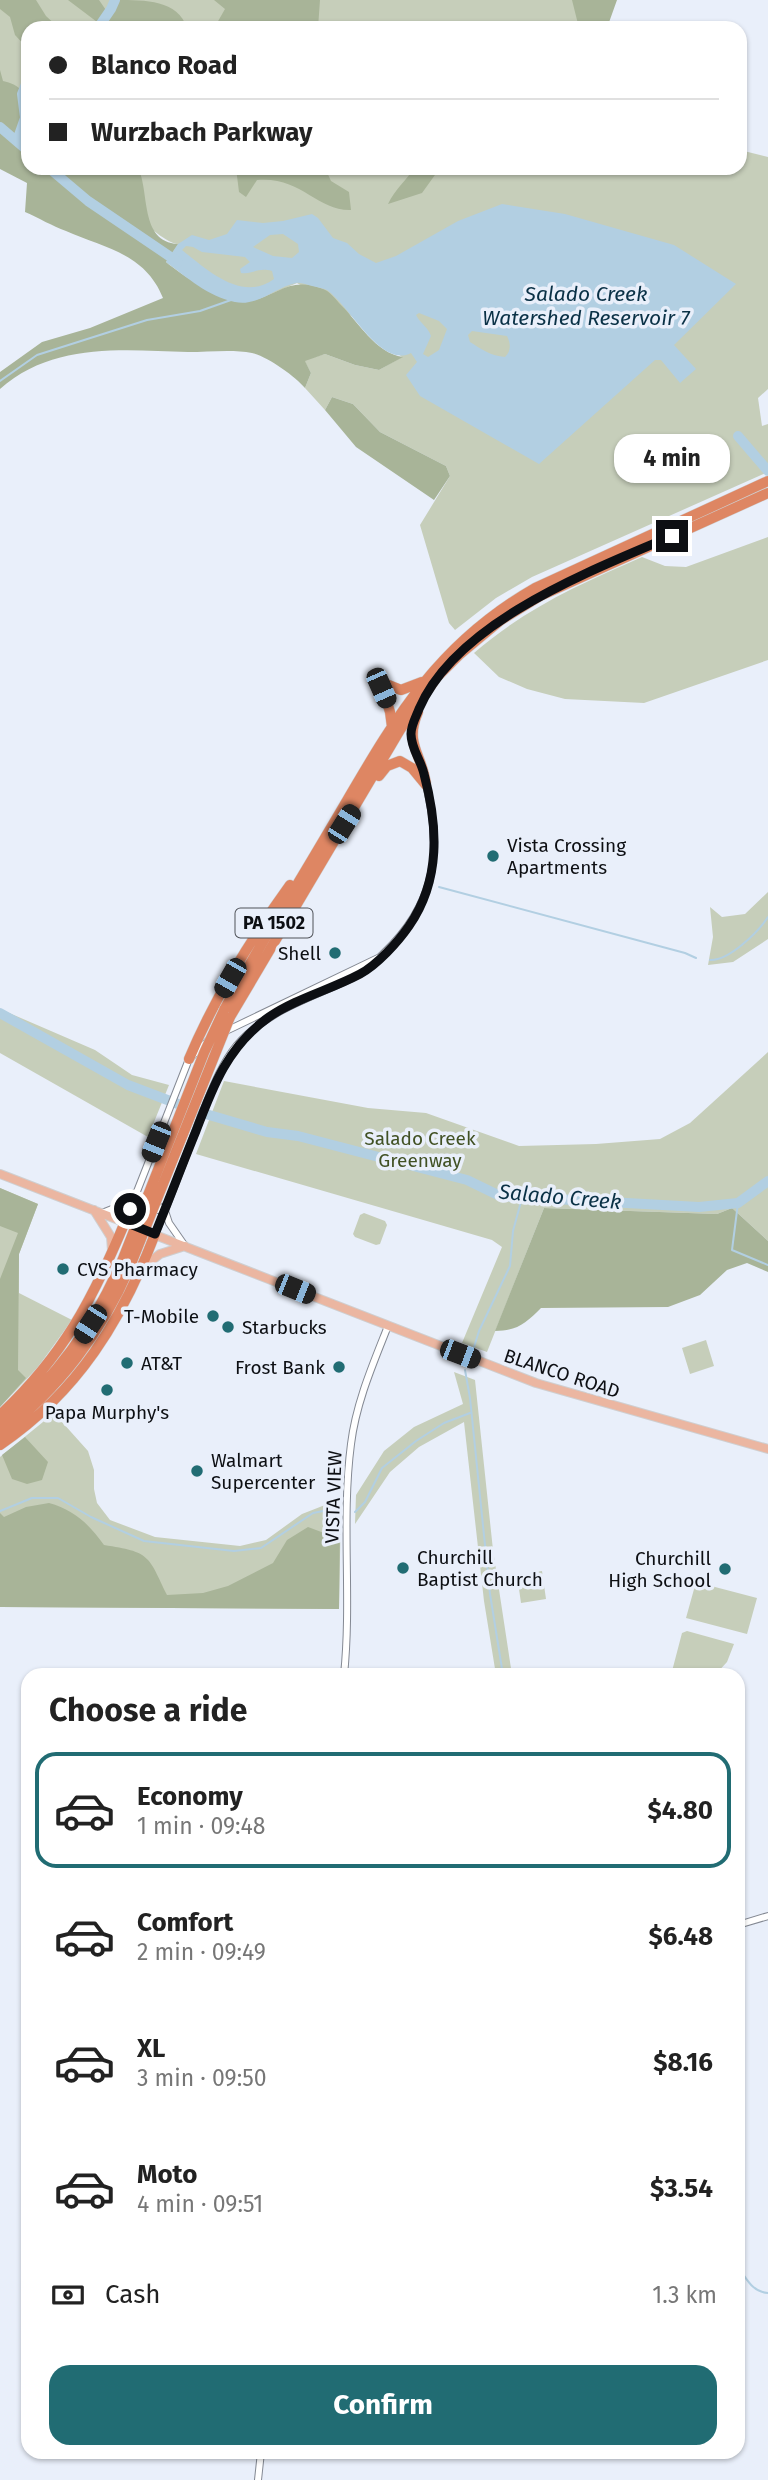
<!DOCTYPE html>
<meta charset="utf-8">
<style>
:root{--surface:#fff;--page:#f2f2f2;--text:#222;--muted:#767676;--line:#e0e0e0;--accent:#216c73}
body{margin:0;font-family:"Fira Sans",sans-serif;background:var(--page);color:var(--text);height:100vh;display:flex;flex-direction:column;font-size:26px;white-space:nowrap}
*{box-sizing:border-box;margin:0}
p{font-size:23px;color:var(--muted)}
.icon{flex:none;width:38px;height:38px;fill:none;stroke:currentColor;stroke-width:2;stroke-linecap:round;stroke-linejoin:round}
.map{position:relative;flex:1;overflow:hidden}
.drawer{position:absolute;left:21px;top:1668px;width:724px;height:791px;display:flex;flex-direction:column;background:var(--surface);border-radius:21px;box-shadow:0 2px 5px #0004}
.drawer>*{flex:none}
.hud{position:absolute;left:21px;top:21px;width:726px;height:154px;border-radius:21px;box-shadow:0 2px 5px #0004;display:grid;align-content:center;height:154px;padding:0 28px;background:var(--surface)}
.end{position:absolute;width:32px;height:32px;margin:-16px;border:9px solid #0d0f13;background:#fff;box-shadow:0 0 0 4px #fff}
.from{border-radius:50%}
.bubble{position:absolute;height:49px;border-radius:21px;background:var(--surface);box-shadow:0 2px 5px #0004;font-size:23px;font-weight:700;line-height:49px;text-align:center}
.car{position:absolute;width:21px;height:42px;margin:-21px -10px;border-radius:9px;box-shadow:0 0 5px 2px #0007;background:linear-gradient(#222 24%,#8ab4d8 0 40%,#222 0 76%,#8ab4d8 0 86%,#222 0)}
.hud b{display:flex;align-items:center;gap:24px;height:66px;font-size:26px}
.hud b+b{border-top:2px solid var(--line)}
.hud i{width:18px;height:18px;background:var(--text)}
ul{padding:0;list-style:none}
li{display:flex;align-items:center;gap:21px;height:116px;margin:0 14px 10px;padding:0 14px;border:4px solid transparent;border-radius:21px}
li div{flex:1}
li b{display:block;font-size:26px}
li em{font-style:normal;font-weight:700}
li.current{border-color:var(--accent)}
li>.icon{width:63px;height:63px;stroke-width:1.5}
h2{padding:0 28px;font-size:32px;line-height:84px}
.pay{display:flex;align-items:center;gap:18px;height:77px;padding:0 28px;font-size:26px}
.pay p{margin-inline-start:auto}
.action{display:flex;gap:14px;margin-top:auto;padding:14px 28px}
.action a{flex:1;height:80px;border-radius:21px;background:var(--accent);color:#fff;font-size:28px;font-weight:700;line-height:80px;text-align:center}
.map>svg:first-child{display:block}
.green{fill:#c6ceba}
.forest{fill:#a8b498}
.water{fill:#b2cfe2;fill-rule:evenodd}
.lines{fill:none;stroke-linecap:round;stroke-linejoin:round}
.stream{stroke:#b2cfe2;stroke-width:2}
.river{stroke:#b2cfe2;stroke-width:10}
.minor-casing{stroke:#848993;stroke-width:8}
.major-casing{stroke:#cfcfd0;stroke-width:10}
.highway-casing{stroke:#cfcfd0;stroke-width:11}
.minor{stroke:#fff;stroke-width:6}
.major{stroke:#ebb6a1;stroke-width:8}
.highway{stroke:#de8663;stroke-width:10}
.highway-bridge-casing{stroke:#cfcfd0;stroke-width:11;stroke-linecap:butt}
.highway-bridge{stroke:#de8663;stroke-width:10}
.route{stroke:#0d0f13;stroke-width:9}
.poi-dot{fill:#216c73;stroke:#e9effa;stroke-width:2.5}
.labels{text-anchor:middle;stroke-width:7;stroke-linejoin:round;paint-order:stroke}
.shield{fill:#e9effa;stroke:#4f5258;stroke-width:2}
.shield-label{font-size:18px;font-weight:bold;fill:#0d0f13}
.poi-label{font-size:19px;fill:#0d0f13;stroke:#e9effa;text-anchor:start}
.park-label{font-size:19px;fill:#415124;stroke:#e9effa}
.street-label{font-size:19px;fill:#0d0f13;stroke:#e9effa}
.water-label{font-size:21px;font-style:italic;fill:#0a3146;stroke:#e9effa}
</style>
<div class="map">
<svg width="768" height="2480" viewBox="0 0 768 2480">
<rect width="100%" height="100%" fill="#e9effa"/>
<path class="green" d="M0 0H585L594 28H28V112L0 89Z
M740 150 768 157V389L758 398 762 426 768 424V472L532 577 496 598 455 630 449 623 420 525 450 476 446 466 380 432 353 404 332 397 325 410 305 388 311 373 304 360 325 354 355 365 379 370 402 357 355 318 297 283 254 301 210 294 166 262 177 244C157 241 106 185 89 168H740Z
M768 537V660L644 703 565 699 527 689 499 677 474 653C526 608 580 584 642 557L665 566 686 567Z
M768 892V939L733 962 708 965 713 937 710 907 722 917 745 914Z
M0 1009 95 1050 132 1075 169 1085 148 1137 0 1053Z
M768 1052V1241L732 1208 717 1214 544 1208 487 1352 462 1343 502 1247 492 1240 196 1154 224 1081 368 1108 426 1113 519 1146 596 1144 660 1139 690 1123Z
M0 1188 38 1204 19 1254V1293L72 1320 38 1367 0 1407Z
M364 1213 385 1221 387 1225 380 1244 376 1245 355 1237 353 1234 360 1215Z
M706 1340 714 1366 690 1374 682 1348Z
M454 1372 475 1380 493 1550 512 1675H496L484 1601 464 1422 419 1447 390 1472 355 1524 356 1495 384 1451 414 1427 463 1404Z
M54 1413 88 1451 94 1470V1489L97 1503 110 1520 155 1537 240 1546 266 1540 302 1514 325 1505 341 1504 339 1609 0 1607V1457Z
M542 1571 546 1599 521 1603 517 1575Z
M696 1582 757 1598 747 1634 686 1618Z
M687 1631 734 1644 727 1662 715 1675H671L682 1633Z"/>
<path class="forest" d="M0 0H36L46 16 59 28H28V49L15 35 10 17 0 9Z
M68 0H99L110 16 117 0C145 0 178 0 187 28H105Z
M214 0H320L318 28H218L217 23 225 9Z
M572 0H617L607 28H579Z
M0 70 3 81C11 83 17 85 22 91 33 104 28 150 28 168H138C150 191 139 242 178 244L166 262C180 274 224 303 241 302 274 301 286 274 323 289 329 291 335 298 339 303 359 322 375 353 403 357L379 370 355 365 325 354 305 361 311 373 305 388C296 377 267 356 252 353 233 349 208 352 188 352 122 350 53 342 0 389V372L42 342 90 328 163 298C145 253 104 248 66 231 52 226 39 218 25 212L27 183 0 169Z
M236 168H325L331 181 349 192 351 210C317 211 301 176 257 180L246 197 239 192Z
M414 168H440L422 193 388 204C395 189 406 181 414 168Z
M332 397 353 404 380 432 446 466 450 476 434 500 356 447 325 410Z
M0 1188 38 1204 19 1254 18 1370 26 1378 0 1407V1279L18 1233 0 1226Z
M544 1208 717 1214 732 1208 768 1241V1272L747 1263 727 1270 700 1295 668 1307 541 1308C526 1323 517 1331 495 1331Z
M25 1437 48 1462 42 1480 27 1484 12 1479 2 1455Z
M49 1503C74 1510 89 1524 104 1545 150 1552 148 1555 167 1595L203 1593 228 1586 273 1563 287 1540 308 1527 324 1533 340 1523 339 1609 0 1607V1513L4 1517 26 1507Z"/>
<path class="water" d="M502 204 565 214 674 245 736 284 674 345 696 369 680 383 661 360H655L539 464 420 396 406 375 417 362 411 353C381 369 350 306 327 290 323 288 316 287 312 286 307 285 301 282 296 283 276 287 257 307 235 302 207 296 188 278 166 262L178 244 192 235 209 240 227 234 237 220 263 223 283 221 312 214 318 218 333 238 347 243 359 254 376 263 396 256 458 221ZM283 234 298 244 299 252 292 258 273 256 253 247 270 235ZM186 246 193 247 202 252 245 257 250 262 240 269 241 273C252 275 257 267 272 271L274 279C242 303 206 269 182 250ZM419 313 439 321 447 329 439 350 428 357 423 354 431 336C428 327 420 323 416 315ZM472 331 507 336C511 344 511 351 505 357 491 356 481 349 470 342L468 335Z"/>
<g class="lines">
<path class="stream" d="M0 381 37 355 147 320 200 311 231 300
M439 887 685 953 696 958
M710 960C729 961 758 932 768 917
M738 1203 732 1250 768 1265
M474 1347 479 1331 510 1266 513 1231 522 1198
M465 1370 470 1398 490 1594 503 1675
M0 1511 32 1498H58L91 1517 144 1541 234 1551 261 1548 313 1513 328 1510 341 1512
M355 1512 365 1502 382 1468 416 1441 444 1423 470 1413
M738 2267C747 2279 752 2292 768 2293"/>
<path class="river" d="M98 28 111 9 115 0
M0 127 28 151
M17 141 25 118 22 94 28 79
M49 168 88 201 178 262
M738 436 768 471
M0 1013 128 1085 199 1112 267 1132 298 1136 467 1180 500 1196 699 1207 738 1203 768 1181"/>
<defs>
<path id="minor" d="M226 1031 380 957
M136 1192C140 1204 146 1209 158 1210L165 1206
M165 1211 169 1223 185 1246
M102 1213 122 1205 133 1196
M125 1222 189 1059 210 1039
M155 1234C171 1197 185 1159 199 1121 210 1095 219 1067 237 1045 270 1007 317 997 360 974 370 969 375 961 383 954 435 905 443 852 426 785
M344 1675C352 1598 341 1520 351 1444 356 1403 373 1364 388 1326
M738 1925 768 1916
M258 2480 261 2452"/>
<path id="major" d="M0 1174 129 1224
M94 1210 111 1237 112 1251
M150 1233 536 1383 768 1449
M142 1268 160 1254 185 1246"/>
<path id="highway" d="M378 674 390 712 392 727
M378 674 386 684 401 690 422 682
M418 712C404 744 422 754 426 784
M379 776 387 766 400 761 412 768 426 785
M224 1010C256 951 292 894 326 836 387 734 427 650 535 588L768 481
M230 1017 400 730 437 677 459 655 501 620 540 596 768 493
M189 1059C215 997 251 939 290 885
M0 1415C63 1356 92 1301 125 1222
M0 1425C56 1379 93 1327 122 1261
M0 1434C58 1390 103 1331 131 1264
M0 1445C78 1392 122 1320 155 1234"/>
</defs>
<use href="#minor" class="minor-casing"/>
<use href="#major" class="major-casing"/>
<use href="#highway" class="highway-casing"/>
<use href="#minor" class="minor"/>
<use href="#major" class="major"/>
<use href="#highway" class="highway"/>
<defs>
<path id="highway-bridge" d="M122 1261 204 1053 224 1010
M131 1264 230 1017"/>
</defs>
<use href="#highway-bridge" class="highway-bridge-casing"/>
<use href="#highway-bridge" class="highway-bridge"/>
</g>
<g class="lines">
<path class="route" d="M130 1209 125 1222 155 1234C169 1200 182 1165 196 1131 213 1086 228 1046 269 1017 297 998 330 990 360 974 377 965 398 942 409 926 441 880 438 826 424 774 421 760 411 749 411 734 411 725 416 717 419 709 456 622 590 571 672 536"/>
</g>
<g class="poi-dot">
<circle cx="493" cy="856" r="7"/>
<circle cx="335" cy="953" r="7"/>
<circle cx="63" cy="1269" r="7"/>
<circle cx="213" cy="1316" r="7"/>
<circle cx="228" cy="1327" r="7"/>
<circle cx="127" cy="1363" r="7"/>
<circle cx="339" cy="1367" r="7"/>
<circle cx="107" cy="1390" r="7"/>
<circle cx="197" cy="1471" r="7"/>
<circle cx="403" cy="1568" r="7"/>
<circle cx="725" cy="1569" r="7"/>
</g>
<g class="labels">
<rect class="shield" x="235.5" y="908.5" width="77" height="29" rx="5"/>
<g class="shield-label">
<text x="274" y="929">PA 1502</text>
</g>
<g class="poi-label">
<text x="507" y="852">Vista Crossing<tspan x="507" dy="22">Apartments</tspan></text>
<text x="321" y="960" text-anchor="end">Shell</text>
<text x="77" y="1276">CVS Pharmacy</text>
<text x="199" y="1323" text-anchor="end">T-Mobile</text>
<text x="242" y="1334">Starbucks</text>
<text x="141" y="1370">AT&amp;T</text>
<text x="325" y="1374" text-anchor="end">Frost Bank</text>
<text x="107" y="1419" text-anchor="middle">Papa Murphy's</text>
<text x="211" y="1467">Walmart<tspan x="211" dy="22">Supercenter</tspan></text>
<text x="417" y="1564">Churchill<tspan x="417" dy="22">Baptist Church</tspan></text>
<text x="711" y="1565" text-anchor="end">Churchill<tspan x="711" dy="22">High School</tspan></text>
</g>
<g class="park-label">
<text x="420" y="1145">Salado Creek<tspan x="420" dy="22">Greenway</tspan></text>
</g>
<g class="street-label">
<text transform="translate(562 1373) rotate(18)" y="7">BLANCO ROAD</text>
<text transform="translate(333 1497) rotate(-88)" y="7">VISTA VIEW</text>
</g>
<g class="water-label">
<text x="586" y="301">Salado Creek<tspan x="586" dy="24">Watershed Reservoir 7</tspan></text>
<text transform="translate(560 1197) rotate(5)" y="7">Salado Creek</text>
</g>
</g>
</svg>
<i class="end from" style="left:130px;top:1209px"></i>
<i class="end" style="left:672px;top:536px"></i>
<div class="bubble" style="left:614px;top:434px;width:116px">4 min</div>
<i class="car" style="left:381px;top:688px;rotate:156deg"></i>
<i class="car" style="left:344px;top:824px;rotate:32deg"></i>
<i class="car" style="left:230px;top:978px;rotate:210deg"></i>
<i class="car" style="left:156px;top:1142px;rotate:202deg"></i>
<i class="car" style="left:295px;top:1289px;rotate:112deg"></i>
<i class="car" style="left:90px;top:1324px;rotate:213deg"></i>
<i class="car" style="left:460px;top:1354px;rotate:111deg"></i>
<div class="hud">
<b><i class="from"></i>Blanco Road</b>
<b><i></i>Wurzbach Parkway</b>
</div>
<section class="drawer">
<h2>Choose a ride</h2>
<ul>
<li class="current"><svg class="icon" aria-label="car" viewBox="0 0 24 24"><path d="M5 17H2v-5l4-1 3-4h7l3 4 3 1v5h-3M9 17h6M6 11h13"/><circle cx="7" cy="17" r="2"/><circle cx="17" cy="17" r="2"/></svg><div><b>Economy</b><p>1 min · 09:48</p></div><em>$4.80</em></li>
<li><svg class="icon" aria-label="car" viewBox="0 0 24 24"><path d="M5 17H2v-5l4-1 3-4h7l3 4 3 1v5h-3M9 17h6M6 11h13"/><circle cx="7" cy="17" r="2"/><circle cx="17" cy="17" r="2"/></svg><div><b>Comfort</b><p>2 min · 09:49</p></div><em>$6.48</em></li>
<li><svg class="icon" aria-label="car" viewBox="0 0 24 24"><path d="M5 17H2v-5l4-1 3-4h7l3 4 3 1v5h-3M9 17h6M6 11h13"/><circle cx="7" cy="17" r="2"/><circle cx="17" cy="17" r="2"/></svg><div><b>XL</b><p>3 min · 09:50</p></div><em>$8.16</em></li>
<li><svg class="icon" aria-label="car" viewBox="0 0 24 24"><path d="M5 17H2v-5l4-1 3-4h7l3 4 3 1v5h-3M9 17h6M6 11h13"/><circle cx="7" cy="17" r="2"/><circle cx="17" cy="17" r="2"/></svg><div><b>Moto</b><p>4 min · 09:51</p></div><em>$3.54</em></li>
</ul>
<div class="pay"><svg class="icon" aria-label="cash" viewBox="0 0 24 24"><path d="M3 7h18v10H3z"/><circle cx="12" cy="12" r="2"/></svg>Cash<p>1.3 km</p></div>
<div class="action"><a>Confirm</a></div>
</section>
</div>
